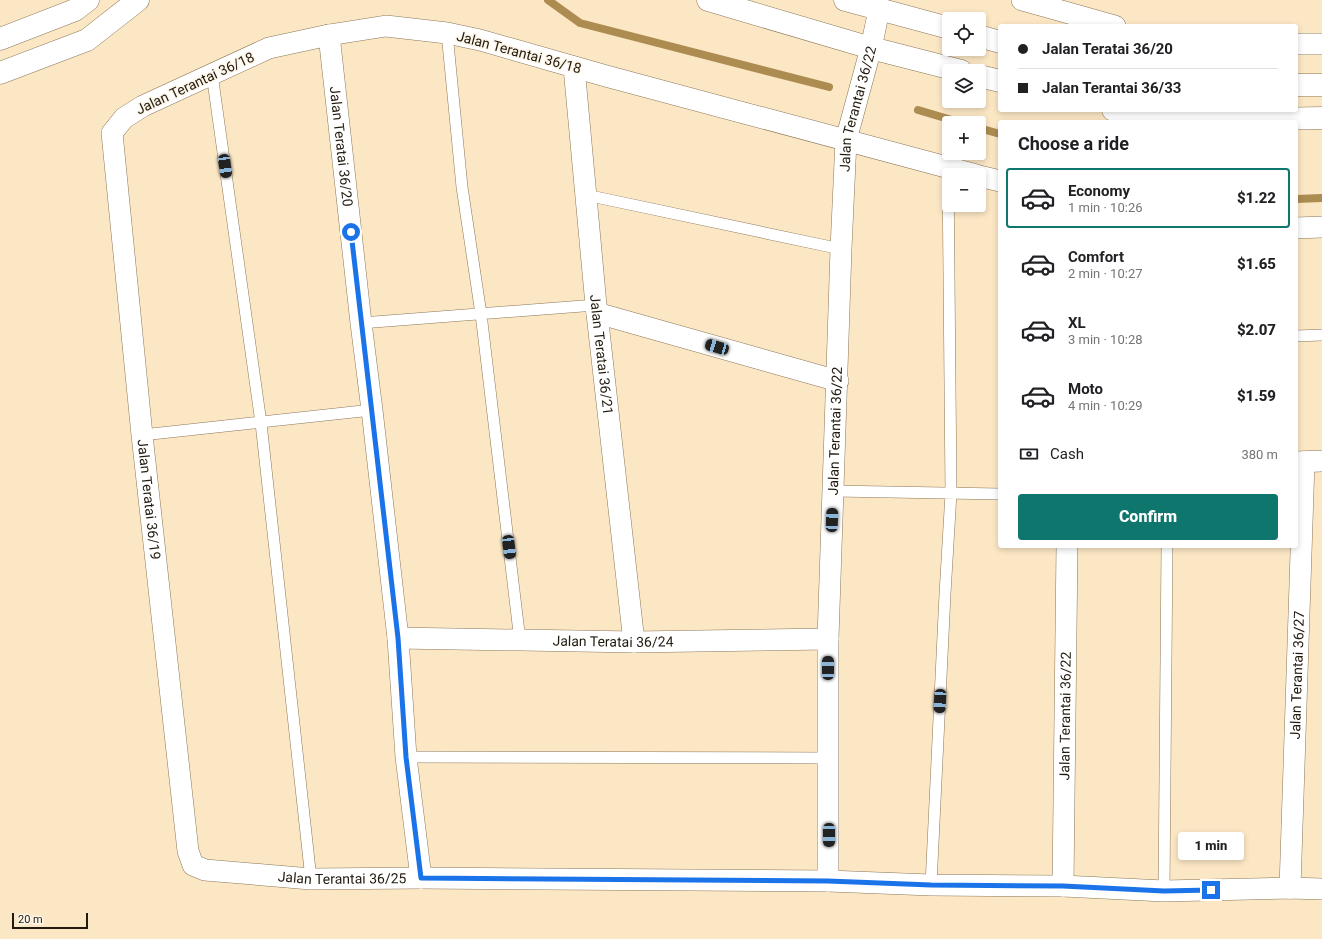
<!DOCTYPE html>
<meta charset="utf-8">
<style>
:root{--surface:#fff;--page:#f2f2f2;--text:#202124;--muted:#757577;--line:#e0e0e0;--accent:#0f766e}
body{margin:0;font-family:Roboto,sans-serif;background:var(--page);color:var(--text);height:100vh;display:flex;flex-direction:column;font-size:15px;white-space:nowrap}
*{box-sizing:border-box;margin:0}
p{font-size:13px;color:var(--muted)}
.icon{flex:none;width:22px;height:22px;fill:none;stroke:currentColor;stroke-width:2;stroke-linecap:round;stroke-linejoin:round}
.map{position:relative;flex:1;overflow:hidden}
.sheet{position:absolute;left:998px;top:120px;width:300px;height:428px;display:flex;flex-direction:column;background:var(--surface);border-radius:4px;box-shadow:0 2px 6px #0003}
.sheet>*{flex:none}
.hud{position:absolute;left:998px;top:24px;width:300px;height:88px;border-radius:4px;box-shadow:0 2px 6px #0003;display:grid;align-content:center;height:88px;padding:0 20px;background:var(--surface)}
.controls{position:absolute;left:942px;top:12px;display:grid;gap:8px}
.controls a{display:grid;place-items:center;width:44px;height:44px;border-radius:4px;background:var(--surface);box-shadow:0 2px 6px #0003;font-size:20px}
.scale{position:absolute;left:12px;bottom:10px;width:76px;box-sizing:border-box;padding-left:4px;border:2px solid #211a0e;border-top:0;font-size:11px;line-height:14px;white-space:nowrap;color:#211a0e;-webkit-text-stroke:3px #fef6e9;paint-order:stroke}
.end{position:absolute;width:18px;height:18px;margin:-9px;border:5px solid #1a73e8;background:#fff;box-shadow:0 0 0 2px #fff}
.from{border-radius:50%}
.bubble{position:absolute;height:28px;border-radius:4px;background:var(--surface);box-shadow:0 2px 6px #0003;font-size:13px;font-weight:800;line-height:28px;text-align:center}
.car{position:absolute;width:12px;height:24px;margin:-12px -6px;border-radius:5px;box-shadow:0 0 3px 1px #0007;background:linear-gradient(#222 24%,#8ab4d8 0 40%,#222 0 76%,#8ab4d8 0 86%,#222 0)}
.hud b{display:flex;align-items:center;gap:14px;height:38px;font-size:15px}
.hud b+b{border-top:1px solid var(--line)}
.hud i{width:10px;height:10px;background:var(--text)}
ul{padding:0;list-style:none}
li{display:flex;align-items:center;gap:12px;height:60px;margin:0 8px 6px;padding:0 12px;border:2px solid transparent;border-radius:4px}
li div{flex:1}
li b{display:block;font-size:15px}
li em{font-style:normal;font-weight:800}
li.on{border-color:var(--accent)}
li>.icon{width:36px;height:36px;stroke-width:1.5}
h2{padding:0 20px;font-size:18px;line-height:48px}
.pay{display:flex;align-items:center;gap:10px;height:44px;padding:0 20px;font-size:15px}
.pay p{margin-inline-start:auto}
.primary-button{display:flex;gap:8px;margin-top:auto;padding:8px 20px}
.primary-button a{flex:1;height:46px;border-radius:4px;background:var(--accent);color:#fff;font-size:16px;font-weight:800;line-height:46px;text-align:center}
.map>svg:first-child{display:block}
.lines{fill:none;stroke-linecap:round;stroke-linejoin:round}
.stream{stroke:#ad8c51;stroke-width:8}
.lane-casing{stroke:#8a7758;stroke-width:12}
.street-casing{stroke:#8a7758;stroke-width:22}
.secondary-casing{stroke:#8a7758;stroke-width:23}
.lane{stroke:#fff;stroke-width:11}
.street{stroke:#fff;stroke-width:21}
.secondary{stroke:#fff;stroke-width:22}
.route{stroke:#1a73e8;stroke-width:5}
.labels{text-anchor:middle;stroke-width:3;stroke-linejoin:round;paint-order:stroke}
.street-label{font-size:14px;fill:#211a0e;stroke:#fef6e9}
</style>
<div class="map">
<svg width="1322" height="939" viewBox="0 0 1322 939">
<rect width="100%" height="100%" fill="#fce7c5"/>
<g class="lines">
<path class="stream" d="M548 0 580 23 829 87
M918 110 962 123
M979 128 1000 134
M1296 199 1322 198"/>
<defs>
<path id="lane" d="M447 33 462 187 481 314 520 641
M212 74 261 423 311 879
M586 195 841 249
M361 323 596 305
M1296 336 1322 335
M142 435 372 410
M834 491 1000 494
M406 757 829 758
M931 885 945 594 951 493 948 168
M1164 891 1167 546"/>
<g id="street">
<path d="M1022 0 1115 26"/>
<path id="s1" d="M329 35 361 323 372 410 398 638 406 757 421 878"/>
<path d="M1296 44H1322"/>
<path id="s2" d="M574 67 596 305 634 642"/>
<path id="s3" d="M976 175 606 76 480 40 447 33 386 26 329 35 269 48 143 106 124 118 112 133 142 435 188 851 193 865 205 870 311 879 421 878 828 881 931 885 1063 886 1164 891 1290 888 1322 889"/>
<path d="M979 176 1000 181"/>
<path d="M1296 228 1322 227"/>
<path d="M597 313 838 381"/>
<path d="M1296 462 1322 461"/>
<path id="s4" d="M398 638 634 642 828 639"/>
<path id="s5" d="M828 881V639L841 249 846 140 871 48 879 10"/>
<path id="s6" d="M1063 886 1067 546"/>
<path id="s7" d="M1290 888 1304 462"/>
</g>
<path id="secondary" d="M708 0 871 48 961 71
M845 0 949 28
M979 36 1000 42
M0 39 75 10 88 0
M0 73 87 40 138 0
M979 76 1000 81
M1296 85H1322
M1113 110 1156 121 1322 118"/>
</defs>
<use href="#lane" class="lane-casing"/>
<use href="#street" class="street-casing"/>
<use href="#secondary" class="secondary-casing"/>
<use href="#lane" class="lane"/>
<use href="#street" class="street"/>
<use href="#secondary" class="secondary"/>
</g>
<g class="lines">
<path class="route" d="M351 232 398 638 406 757 421 878 828 881 931 885 1063 886 1164 891 1211 890"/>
</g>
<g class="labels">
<g class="street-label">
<text transform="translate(519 52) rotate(15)" y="5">Jalan Terantai 36/18</text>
<text transform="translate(195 83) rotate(-25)" y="5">Jalan Terantai 36/18</text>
<text dy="5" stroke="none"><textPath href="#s5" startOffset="774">Jalan Terantai 36/22</textPath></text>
<text dy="5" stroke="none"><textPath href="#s1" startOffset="112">Jalan Teratai 36/20</textPath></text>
<text dy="5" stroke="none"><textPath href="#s2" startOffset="289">Jalan Teratai 36/21</textPath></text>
<text dy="5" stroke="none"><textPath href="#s5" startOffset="450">Jalan Terantai 36/22</textPath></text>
<text dy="5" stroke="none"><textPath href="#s3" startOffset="1277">Jalan Teratai 36/19</textPath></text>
<text dy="5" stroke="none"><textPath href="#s4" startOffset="215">Jalan Teratai 36/24</textPath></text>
<text dy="5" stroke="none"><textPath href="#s7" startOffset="213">Jalan Terantai 36/27</textPath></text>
<text dy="5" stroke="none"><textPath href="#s6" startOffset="170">Jalan Terantai 36/22</textPath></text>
<text dy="5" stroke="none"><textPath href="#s3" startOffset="1796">Jalan Terantai 36/25</textPath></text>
</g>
</g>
</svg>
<div class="controls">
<a><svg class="icon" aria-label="locate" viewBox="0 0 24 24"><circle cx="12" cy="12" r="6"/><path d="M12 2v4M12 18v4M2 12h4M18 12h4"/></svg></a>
<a><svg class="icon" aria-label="layers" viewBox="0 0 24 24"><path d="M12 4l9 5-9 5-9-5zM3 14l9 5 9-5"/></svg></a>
<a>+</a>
<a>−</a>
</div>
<div class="scale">20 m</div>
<i class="end from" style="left:351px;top:232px"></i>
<i class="end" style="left:1211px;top:890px"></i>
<div class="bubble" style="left:1178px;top:832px;width:66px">1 min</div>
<i class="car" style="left:225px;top:166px;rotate:172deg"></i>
<i class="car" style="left:717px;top:347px;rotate:286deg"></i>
<i class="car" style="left:832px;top:520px;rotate:2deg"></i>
<i class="car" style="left:509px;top:547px;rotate:173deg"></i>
<i class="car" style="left:828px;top:668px;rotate:0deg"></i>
<i class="car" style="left:940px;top:701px;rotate:183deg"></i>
<i class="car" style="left:829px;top:835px;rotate:180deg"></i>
<div class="hud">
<b><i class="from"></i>Jalan Teratai 36/20</b>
<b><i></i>Jalan Terantai 36/33</b>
</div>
<section class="sheet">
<h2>Choose a ride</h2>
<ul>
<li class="on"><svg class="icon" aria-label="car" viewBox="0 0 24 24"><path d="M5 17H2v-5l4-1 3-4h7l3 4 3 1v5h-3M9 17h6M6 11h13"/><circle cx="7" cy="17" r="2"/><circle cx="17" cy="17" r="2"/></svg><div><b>Economy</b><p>1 min · 10:26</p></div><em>$1.22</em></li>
<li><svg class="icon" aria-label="car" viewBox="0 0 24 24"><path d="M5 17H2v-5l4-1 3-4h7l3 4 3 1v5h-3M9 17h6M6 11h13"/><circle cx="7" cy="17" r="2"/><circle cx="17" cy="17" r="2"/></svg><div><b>Comfort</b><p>2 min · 10:27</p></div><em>$1.65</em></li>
<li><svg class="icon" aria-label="car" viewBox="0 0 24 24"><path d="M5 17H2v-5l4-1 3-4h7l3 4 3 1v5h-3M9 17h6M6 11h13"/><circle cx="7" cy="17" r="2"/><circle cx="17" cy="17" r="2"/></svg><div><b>XL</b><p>3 min · 10:28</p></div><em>$2.07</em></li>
<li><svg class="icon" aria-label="car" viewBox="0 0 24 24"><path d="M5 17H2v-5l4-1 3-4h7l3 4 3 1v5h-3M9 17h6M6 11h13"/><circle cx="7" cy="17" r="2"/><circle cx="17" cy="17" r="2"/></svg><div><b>Moto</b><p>4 min · 10:29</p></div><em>$1.59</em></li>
</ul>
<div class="pay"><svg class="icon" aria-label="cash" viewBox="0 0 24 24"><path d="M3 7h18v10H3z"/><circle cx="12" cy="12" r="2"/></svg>Cash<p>380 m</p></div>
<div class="primary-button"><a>Confirm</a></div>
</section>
</div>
